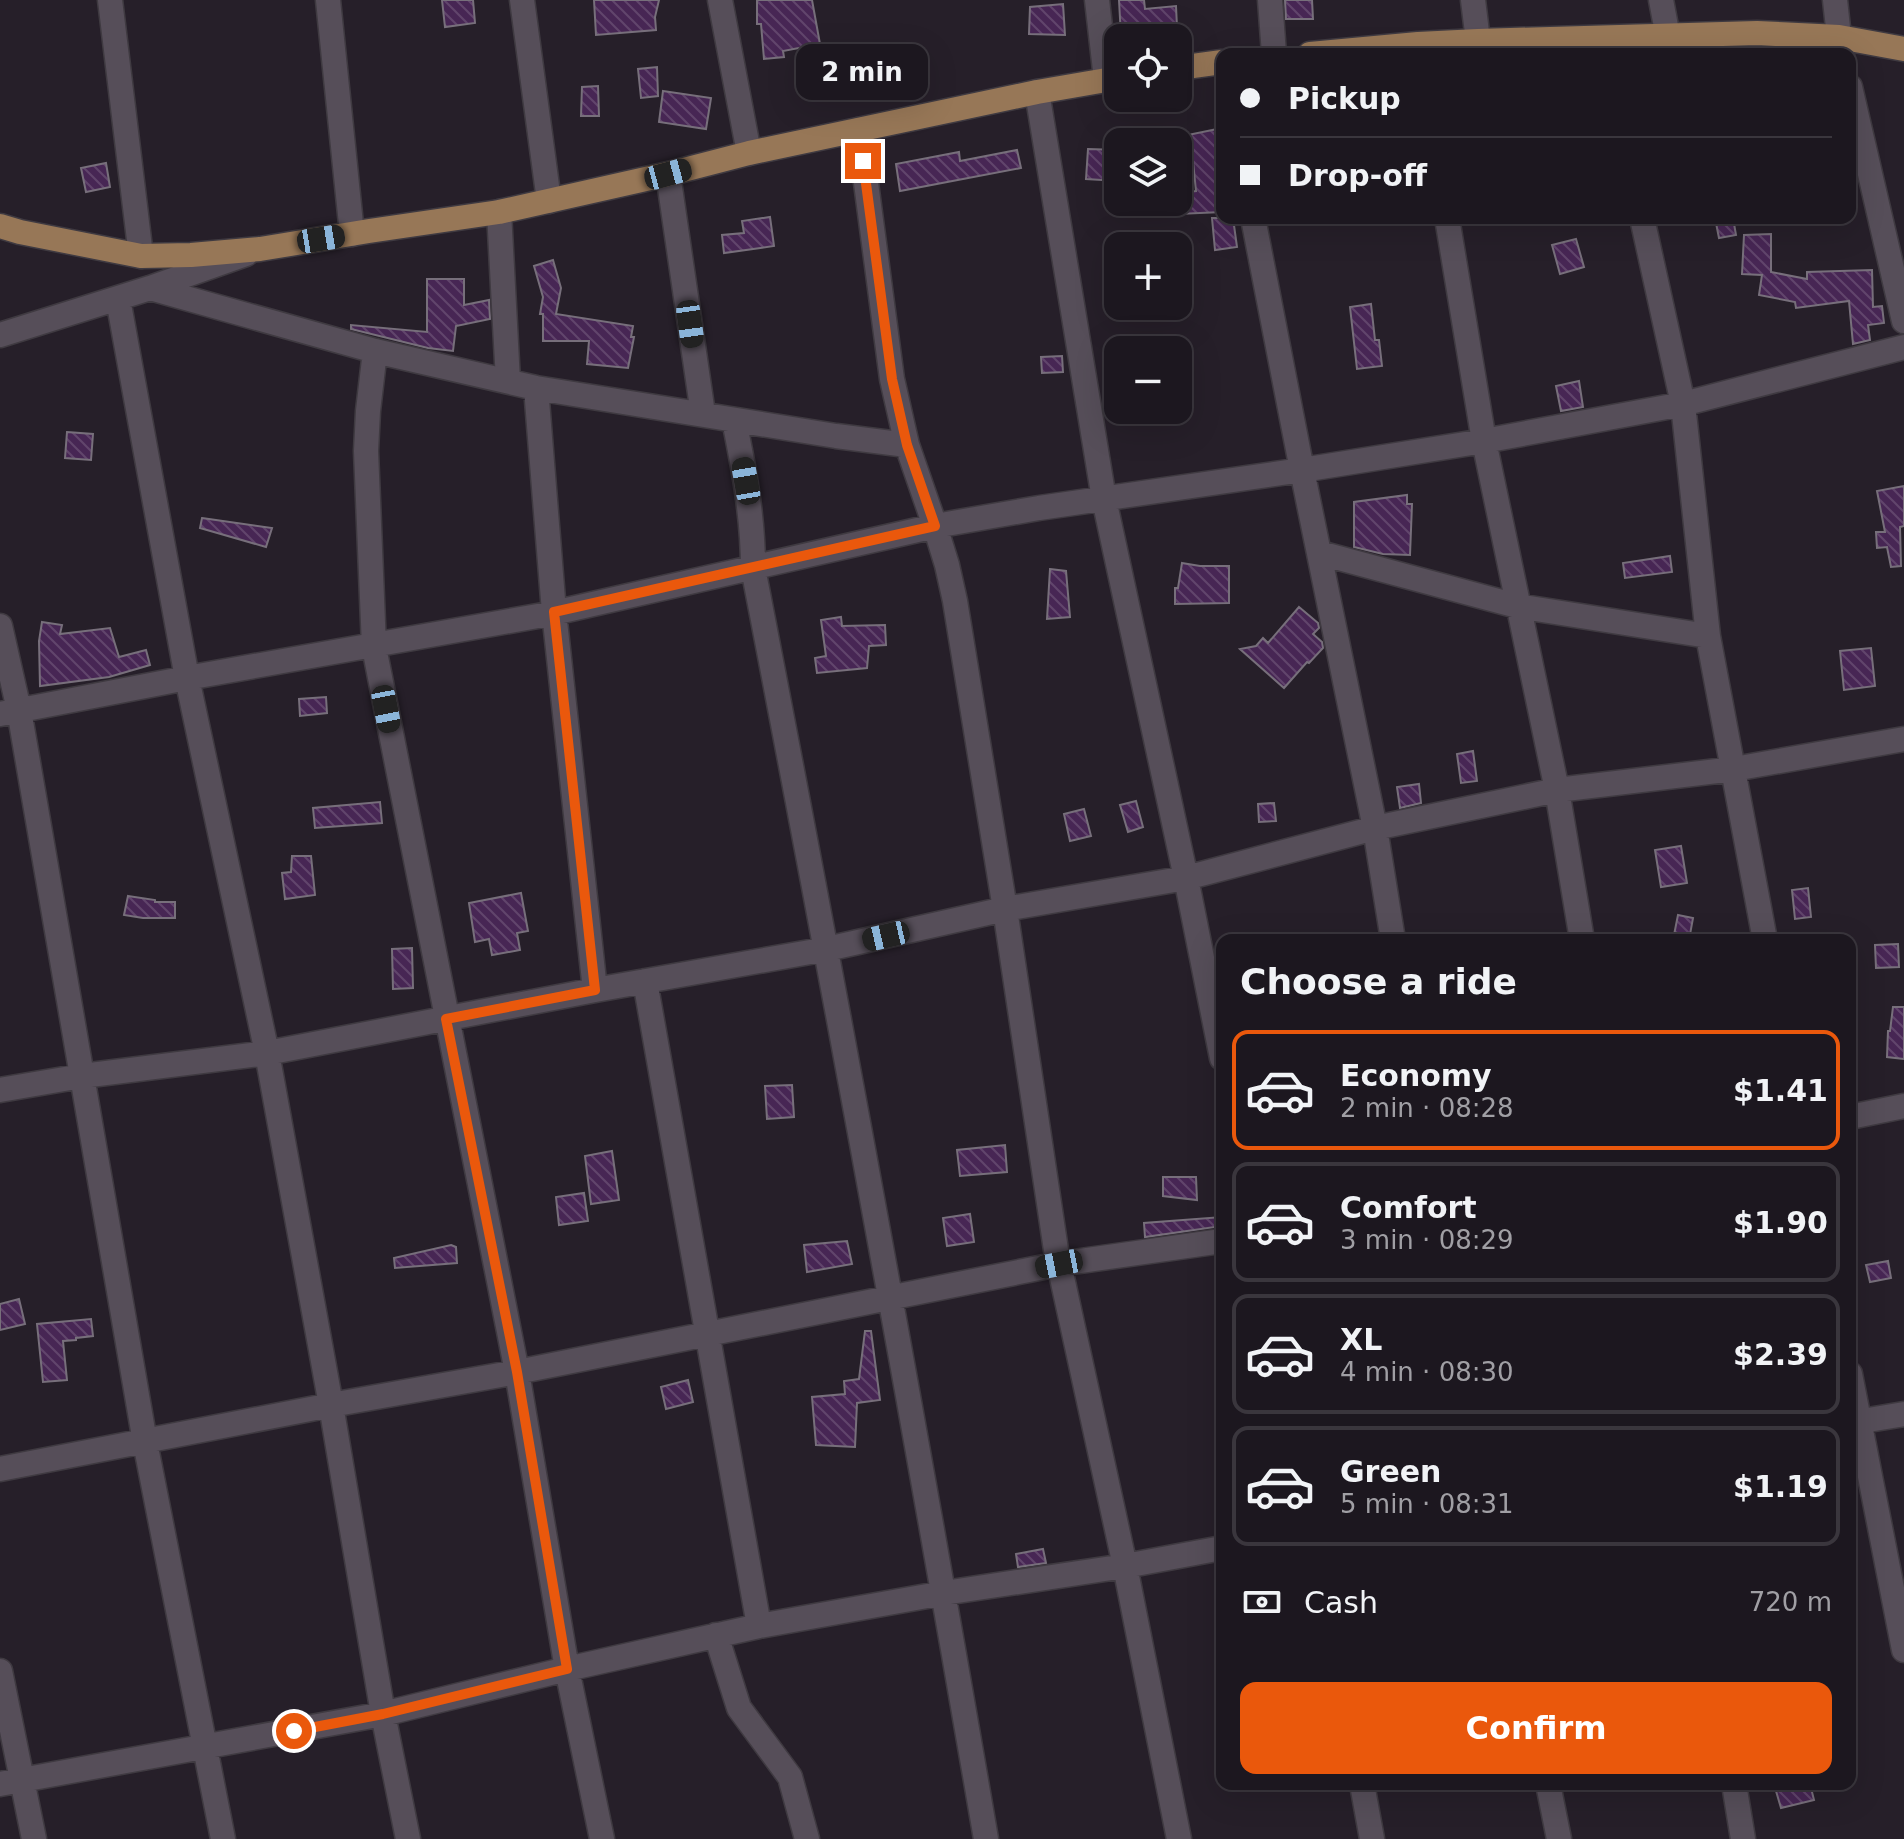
<!DOCTYPE html>
<meta charset="utf-8">
<style>
:root{--surface:#1c171f;--page:#252028;--text:#f1f3f6;--muted:#a09fa4;--line:#3a363d;--accent:#ea580c}
body{margin:0;font-family:"DejaVu Sans",sans-serif;background:var(--page);color:var(--text);height:100vh;display:flex;flex-direction:column;font-size:30px;white-space:nowrap}
*{box-sizing:border-box;margin:0}
p{font-size:26px;color:var(--muted)}
.icon{flex:none;width:44px;height:44px;fill:none;stroke:currentColor;stroke-width:2;stroke-linecap:round;stroke-linejoin:round}
.map{position:relative;flex:1;overflow:hidden}
.sheet{position:absolute;left:1216px;top:934px;width:640px;height:856px;display:flex;flex-direction:column;background:var(--surface);border-radius:16px;box-shadow:0 8px 32px #0002,0 0 0 2px var(--line)}
.sheet>*{flex:none}
.guide{position:absolute;left:1216px;top:48px;width:640px;height:176px;border-radius:16px;box-shadow:0 8px 32px #0002,0 0 0 2px var(--line);display:grid;align-content:center;height:176px;padding:0 24px;background:var(--surface)}
.tools{position:absolute;left:1104px;top:24px;display:grid;gap:16px}
.tools a{display:grid;place-items:center;width:88px;height:88px;border-radius:16px;background:var(--surface);box-shadow:0 8px 32px #0002,0 0 0 2px var(--line);font-size:40px}
.end{position:absolute;width:36px;height:36px;margin:-18px;border:10px solid #ea580c;background:#fff;box-shadow:0 0 0 4px #fff}
.from{border-radius:50%}
.bubble{position:absolute;height:56px;border-radius:16px;background:var(--surface);box-shadow:0 8px 32px #0002,0 0 0 2px var(--line);font-size:26px;font-weight:700;line-height:56px;text-align:center}
.car{position:absolute;width:24px;height:48px;margin:-24px -12px;border-radius:10px;box-shadow:0 0 6px 2px #0007;background:linear-gradient(#222 24%,#8ab4d8 0 40%,#222 0 76%,#8ab4d8 0 86%,#222 0)}
.guide b{display:flex;align-items:center;gap:28px;height:76px;font-size:30px}
.guide b+b{border-top:2px solid var(--line)}
.guide i{width:20px;height:20px;background:var(--text)}
ul{padding:0;list-style:none}
li{display:flex;align-items:center;gap:24px;height:120px;margin:0 16px 12px;padding:0 8px;border:4px solid var(--line);border-radius:16px}
li div{flex:1}
li b{display:block;font-size:30px}
li em{font-style:normal;font-weight:700}
li.active{border-color:var(--accent)}
li>.icon{width:72px;height:72px;stroke-width:1.5}
h2{padding:0 24px;font-size:36px;line-height:96px}
.pay{display:flex;align-items:center;gap:20px;height:88px;padding:0 24px;font-size:30px}
.pay p{margin-inline-start:auto}
.cta{display:flex;gap:16px;margin-top:auto;padding:16px 24px}
.cta a{flex:1;height:92px;border-radius:16px;background:var(--accent);color:#fff;font-size:32px;font-weight:700;line-height:92px;text-align:center}
.map>svg:first-child{display:block}
.building{fill:url(#building-back-hatch);stroke:#776f7b;stroke-width:2}
.lines{fill:none;stroke-linecap:round;stroke-linejoin:round}
.minor-casing{stroke:#3f3a41;stroke-width:27}
.major-casing{stroke:#3f3a41;stroke-width:27}
.minor{stroke:#564e59;stroke-width:24}
.major{stroke:#977757;stroke-width:24}
.route{stroke:#ea580c;stroke-width:10}
</style>
<div class="map">
<svg width="1904" height="1839" viewBox="0 0 1904 1839">
<defs>
<pattern id="building-back-hatch" width="6" height="6" patternUnits="userSpaceOnUse" patternTransform="scale(2)"><rect width="6" height="6" fill="#472654"/><path d="M-1 5l2 2M0 0l6 6M5-1l2 2" fill="none" stroke="#61456c"/></pattern>
</defs>
<rect width="100%" height="100%" fill="#261f29"/>
<path class="building" d="M442 0H473L475 23 445 27Z
M594 0H659L655 17 656 30 596 35Z
M757 0H812L820 44 783 51 784 57 764 59 761 24H757Z
M1119 0H1144L1145 9 1176 6 1177 27 1147 29V35L1121 37Z
M1285 0H1312L1313 19H1286Z
M1063 4 1065 35 1029 34 1030 7Z
M657 67 658 96 641 98 638 69Z
M598 86 599 116H581L582 87Z
M663 91 711 98 706 129 659 122Z
M1222 128V212L1178 214V193L1196 191 1192 151 1178 153V137Z
M1088 149 1118 150V181L1086 179Z
M1017 150 1021 168 900 191 896 164 959 152 960 161Z
M106 163 110 187 86 192 81 168Z
M770 217 774 246 724 253 722 235 744 233 742 221Z
M1212 218H1233L1237 247 1215 250Z
M1715 218H1733L1736 235 1719 238Z
M1771 234V272L1807 279V272L1872 270 1873 307 1882 306 1884 323 1868 325 1870 340 1853 344 1849 301 1796 308 1795 302 1759 295 1762 275 1742 274 1744 235Z
M1576 239 1584 267 1560 274 1552 245Z
M553 260 561 288 556 314 633 326 631 337H634L628 368 587 364 589 341H543V314H540L543 297 534 266Z
M427 279H464V305L489 300 490 319 456 326 453 351 428 348 351 329V325L427 332Z
M1371 304 1375 340H1379L1382 366 1357 369 1350 307Z
M1062 356 1063 372 1042 373 1041 357Z
M1579 381 1583 407 1561 411 1556 386Z
M67 432 93 434 91 460 65 458Z
M1904 486V526L1900 527 1901 566 1891 567 1887 547 1877 548 1876 532H1885L1877 491Z
M1407 495V504H1412L1410 555 1383 554 1354 547V502Z
M202 518 272 528 266 547 200 528Z
M1670 556 1672 572 1625 578 1623 563Z
M1182 563 1200 566H1229V603L1175 604V588H1178Z
M1050 569 1066 571 1070 617 1047 619Z
M1299 607 1318 623 1319 628 1313 634 1322 642 1323 648 1309 663 1307 662 1284 688 1240 649 1256 646 1263 638 1268 643Z
M841 617 842 626 885 625 886 645 869 646 867 668 817 673 815 658 826 656 821 620Z
M42 622 62 625 60 634 110 628 119 657 146 650 150 665 109 677 40 686 39 641Z
M1871 648 1875 686 1844 690 1840 651Z
M326 697 327 713 300 716 299 699Z
M1473 751 1477 781 1461 783 1457 754Z
M1419 784 1421 803 1400 808 1397 787Z
M1136 801 1143 827 1128 832 1120 805Z
M380 802 382 823 315 828 313 808Z
M1274 803 1276 821 1259 822 1258 804Z
M1084 809 1091 836 1070 841 1064 814Z
M1681 846 1687 883 1661 887 1655 850Z
M292 856H311L315 895 285 899 282 873 291 872Z
M1808 888 1811 917 1795 919 1792 890Z
M521 893 528 931 517 933 520 950 492 955 489 939 475 942 469 903Z
M128 896 155 900V902H175V918H143L124 915Z
M1678 915 1693 918 1689 940H1673Z
M1898 944 1899 967 1876 968 1875 945Z
M412 948 413 988 393 989 392 949Z
M1893 1007H1904V1059L1887 1057 1888 1031H1890Z
M792 1085 794 1117 767 1119 765 1086Z
M1005 1145 1007 1172 960 1176 957 1150Z
M612 1151 619 1200 591 1204 585 1156Z
M1163 1177H1196L1197 1200 1163 1196Z
M584 1193 588 1221 559 1225 556 1197Z
M970 1214 974 1242 947 1246 943 1218Z
M1222 1217V1226L1145 1237 1144 1223Z
M847 1241 852 1264 807 1272 804 1245Z
M451 1245 456 1247 457 1263 395 1268 394 1258Z
M1888 1261 1891 1278 1870 1282 1866 1265Z
M19 1299 25 1324 0 1330V1304Z
M91 1319 93 1336 76 1338V1340L63 1341 67 1380 43 1382 37 1324Z
M865 1331H871L880 1400 857 1403 855 1447 816 1445 812 1397 845 1394 844 1381 859 1379Z
M688 1380 693 1402 666 1409 661 1387Z
M1043 1549 1046 1563 1018 1567 1016 1554Z
M1801 1784H1810L1814 1800 1781 1808 1776 1791Z"/>
<g class="lines">
<defs>
<path id="minor" d="M110 0 141 256
M328 0 352 234
M522 0 549 201
M720 0 749 153
M1097 0 1106 79
M1270 0 1274 54
M1473 0 1478 41
M1661 0 1668 37
M1835 0 1839 37 1842 54
M1850 87 1904 321
M1037 92 1104 499 1186 878 1222 1058
M859 130 892 379 907 445 935 526 947 565 955 601 1005 909 1056 1250 1125 1566 1179 1839
M668 174 703 414
M499 212 508 381
M1253 218 1302 470 1375 828 1393 940
M1447 218 1484 441 1557 790 1582 940
M1642 218 1683 404 1708 636 1765 940
M150 288 375 351 536 388 836 436 907 445
M118 299 187 678 267 1053 331 1405 383 1714 408 1839
M0 335 150 288 246 254
M375 351 368 411 366 451 374 647 517 1372 567 1669 602 1839
M536 388 554 612 595 990
M734 420C744 469 753 517 753 568 835 991 913 1414 986 1839
M1320 553 1517 606 1708 636
M0 626 19 710 145 1442 223 1839
M0 714 187 678 549 614 935 526 1039 508 1302 470 1484 441 1683 404 1904 347
M645 981 759 1626
M0 1090 82 1076 267 1053 595 990 827 949 1005 909 1186 878 1375 828 1557 790 1734 769 1904 739
M1850 1117 1904 1106
M1850 1374 1904 1650
M1850 1423 1904 1414
M0 1469 331 1405 517 1372 1059 1264 1222 1241
M716 1635 739 1708 790 1777 807 1839
M0 1671 34 1839
M0 1784 383 1714 567 1669 759 1626 944 1593 1125 1566 1222 1548
M1362 1784 1372 1839
M1548 1784 1559 1839
M1734 1784 1743 1839"/>
<path id="major" d="M1310 54 1418 44 1478 41 1757 33 1839 37 1904 49
M1178 68 1222 62
M0 226 20 232 141 256 191 255 260 249 369 231 499 212 668 174 749 153 1037 92 1118 78"/>
</defs>
<use href="#minor" class="minor-casing"/>
<use href="#major" class="major-casing"/>
<use href="#minor" class="minor"/>
<use href="#major" class="major"/>
</g>
<g class="lines">
<path class="route" d="M294 1731 383 1714 567 1669 517 1372 446 1019 595 990 554 612 935 526 907 445 892 379 863 161"/>
</g>
</svg>
<div class="tools">
<a><svg class="icon" aria-label="locate" viewBox="0 0 24 24"><circle cx="12" cy="12" r="6"/><path d="M12 2v4M12 18v4M2 12h4M18 12h4"/></svg></a>
<a><svg class="icon" aria-label="layers" viewBox="0 0 24 24"><path d="M12 4l9 5-9 5-9-5zM3 14l9 5 9-5"/></svg></a>
<a>+</a>
<a>−</a>
</div>
<i class="end from" style="left:294px;top:1731px"></i>
<i class="end" style="left:863px;top:161px"></i>
<div class="bubble" style="left:796px;top:44px;width:132px">2 min</div>
<i class="car" style="left:668px;top:174px;rotate:75deg"></i>
<i class="car" style="left:321px;top:239px;rotate:81deg"></i>
<i class="car" style="left:690px;top:324px;rotate:172deg"></i>
<i class="car" style="left:746px;top:481px;rotate:350deg"></i>
<i class="car" style="left:386px;top:709px;rotate:169deg"></i>
<i class="car" style="left:886px;top:936px;rotate:257deg"></i>
<i class="car" style="left:1059px;top:1264px;rotate:259deg"></i>
<div class="guide">
<b><i class="from"></i>Pickup</b>
<b><i></i>Drop-off</b>
</div>
<section class="sheet">
<h2>Choose a ride</h2>
<ul>
<li class="active"><svg class="icon" aria-label="car" viewBox="0 0 24 24"><path d="M5 17H2v-5l4-1 3-4h7l3 4 3 1v5h-3M9 17h6M6 11h13"/><circle cx="7" cy="17" r="2"/><circle cx="17" cy="17" r="2"/></svg><div><b>Economy</b><p>2 min · 08:28</p></div><em>$1.41</em></li>
<li><svg class="icon" aria-label="car" viewBox="0 0 24 24"><path d="M5 17H2v-5l4-1 3-4h7l3 4 3 1v5h-3M9 17h6M6 11h13"/><circle cx="7" cy="17" r="2"/><circle cx="17" cy="17" r="2"/></svg><div><b>Comfort</b><p>3 min · 08:29</p></div><em>$1.90</em></li>
<li><svg class="icon" aria-label="car" viewBox="0 0 24 24"><path d="M5 17H2v-5l4-1 3-4h7l3 4 3 1v5h-3M9 17h6M6 11h13"/><circle cx="7" cy="17" r="2"/><circle cx="17" cy="17" r="2"/></svg><div><b>XL</b><p>4 min · 08:30</p></div><em>$2.39</em></li>
<li><svg class="icon" aria-label="car" viewBox="0 0 24 24"><path d="M5 17H2v-5l4-1 3-4h7l3 4 3 1v5h-3M9 17h6M6 11h13"/><circle cx="7" cy="17" r="2"/><circle cx="17" cy="17" r="2"/></svg><div><b>Green</b><p>5 min · 08:31</p></div><em>$1.19</em></li>
</ul>
<div class="pay"><svg class="icon" aria-label="cash" viewBox="0 0 24 24"><path d="M3 7h18v10H3z"/><circle cx="12" cy="12" r="2"/></svg>Cash<p>720 m</p></div>
<div class="cta"><a>Confirm</a></div>
</section>
</div>
